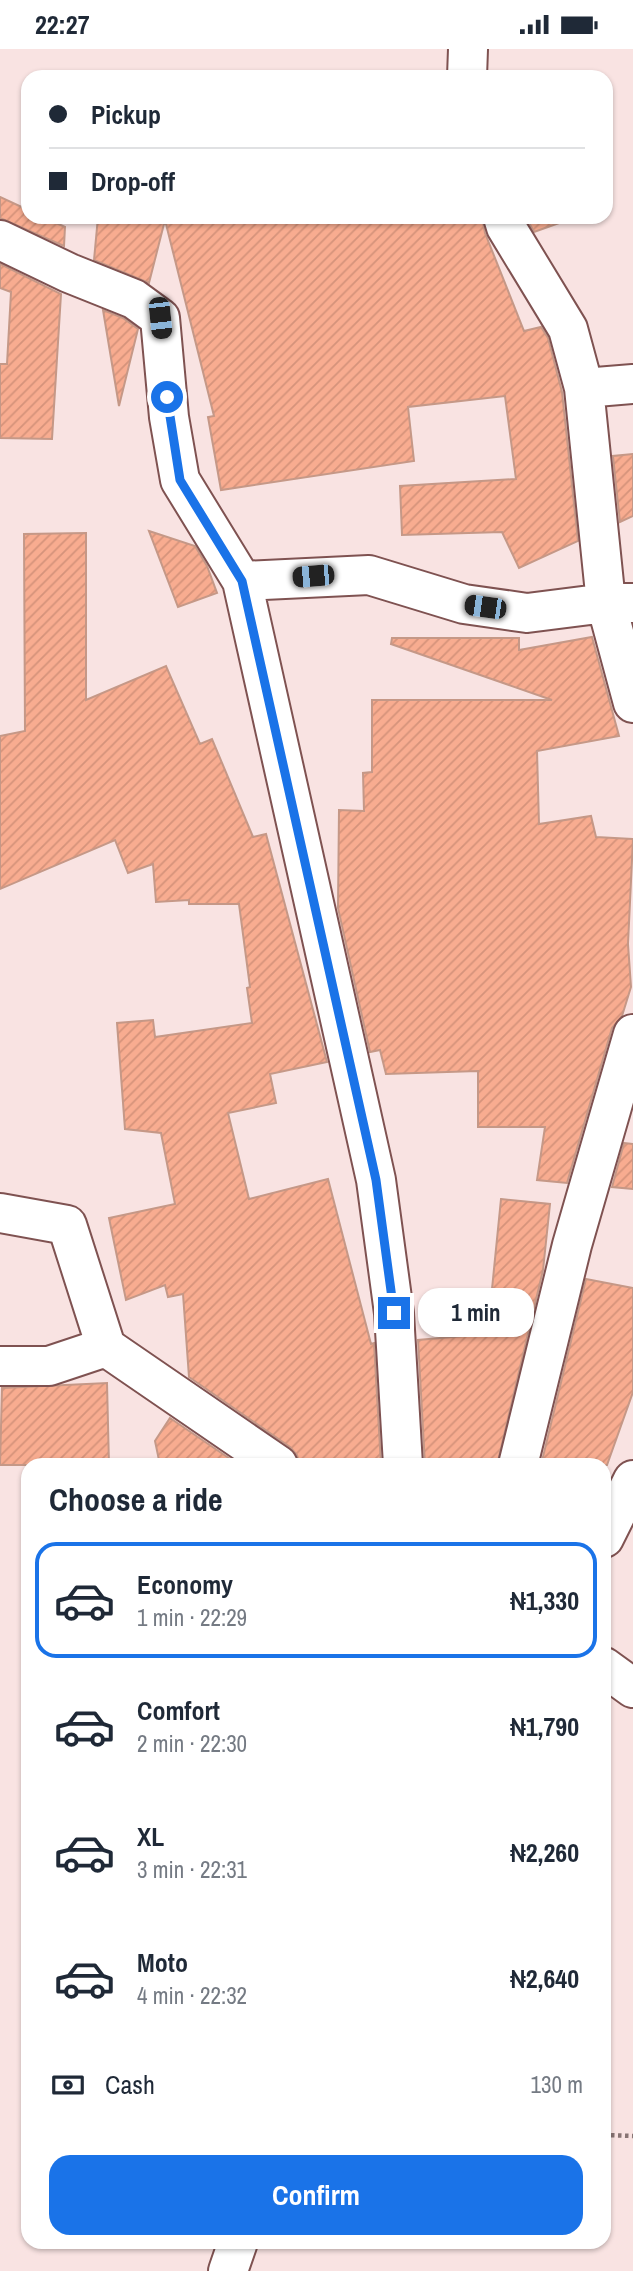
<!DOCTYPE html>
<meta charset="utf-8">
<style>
:root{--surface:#fff;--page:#f6f6f7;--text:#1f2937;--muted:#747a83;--line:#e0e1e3;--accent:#1a73e8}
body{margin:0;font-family:"Archivo Narrow",sans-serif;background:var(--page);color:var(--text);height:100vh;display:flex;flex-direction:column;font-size:26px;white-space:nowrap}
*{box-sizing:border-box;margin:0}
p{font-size:23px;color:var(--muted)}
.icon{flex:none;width:38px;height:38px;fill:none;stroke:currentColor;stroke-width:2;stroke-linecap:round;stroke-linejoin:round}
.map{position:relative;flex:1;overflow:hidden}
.drawer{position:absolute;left:21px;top:1409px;width:590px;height:791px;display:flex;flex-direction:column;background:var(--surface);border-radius:21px;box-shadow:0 2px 5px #0004}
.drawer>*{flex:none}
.guide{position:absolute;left:21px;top:21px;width:592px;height:154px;border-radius:21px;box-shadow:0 2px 5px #0004;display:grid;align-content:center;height:154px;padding:0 28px;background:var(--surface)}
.end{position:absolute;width:32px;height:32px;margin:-16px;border:9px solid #1a73e8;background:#fff;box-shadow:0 0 0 4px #fff}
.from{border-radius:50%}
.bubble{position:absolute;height:49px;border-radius:21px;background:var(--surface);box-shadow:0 2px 5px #0004;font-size:23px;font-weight:700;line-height:49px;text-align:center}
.car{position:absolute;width:21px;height:42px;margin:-21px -10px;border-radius:9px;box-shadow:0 0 5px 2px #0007;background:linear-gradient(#222 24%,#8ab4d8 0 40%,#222 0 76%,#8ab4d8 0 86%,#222 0)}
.guide b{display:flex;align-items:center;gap:24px;height:66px;font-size:26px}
.guide b+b{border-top:2px solid var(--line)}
.guide i{width:18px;height:18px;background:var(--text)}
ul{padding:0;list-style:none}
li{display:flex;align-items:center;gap:21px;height:116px;margin:0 14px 10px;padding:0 14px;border:4px solid transparent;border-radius:21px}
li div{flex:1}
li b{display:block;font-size:26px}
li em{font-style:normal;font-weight:700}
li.active{border-color:var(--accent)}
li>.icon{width:63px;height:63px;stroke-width:1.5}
h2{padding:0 28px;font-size:32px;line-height:84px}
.pay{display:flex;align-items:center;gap:18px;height:77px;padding:0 28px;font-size:26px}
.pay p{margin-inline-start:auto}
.cta{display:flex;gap:14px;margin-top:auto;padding:14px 28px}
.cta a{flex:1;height:80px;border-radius:21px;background:var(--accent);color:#fff;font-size:28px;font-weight:700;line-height:80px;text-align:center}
.status{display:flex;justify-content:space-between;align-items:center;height:49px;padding:0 35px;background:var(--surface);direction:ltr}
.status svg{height:19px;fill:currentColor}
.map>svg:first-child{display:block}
.building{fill:url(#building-hatch);stroke:#c59887;stroke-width:2}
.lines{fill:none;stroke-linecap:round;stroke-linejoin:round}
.street-casing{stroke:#7f5251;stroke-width:42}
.path{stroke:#887473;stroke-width:4.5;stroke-dasharray:3.5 3.5;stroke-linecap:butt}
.street{stroke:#fff;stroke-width:38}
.route{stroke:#1a73e8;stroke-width:9}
</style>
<div class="status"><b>22:27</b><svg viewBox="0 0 49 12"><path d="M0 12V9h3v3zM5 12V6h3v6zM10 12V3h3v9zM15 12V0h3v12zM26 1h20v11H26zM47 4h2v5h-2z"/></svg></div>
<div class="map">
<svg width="633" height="2222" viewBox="0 0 633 2222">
<defs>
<pattern id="building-hatch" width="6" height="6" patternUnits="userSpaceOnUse" patternTransform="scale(1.75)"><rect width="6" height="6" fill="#f8ac90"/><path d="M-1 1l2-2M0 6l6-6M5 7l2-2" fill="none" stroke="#d5937b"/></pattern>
</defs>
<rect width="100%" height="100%" fill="#f9e3e2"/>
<path class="building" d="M0 148 28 161V168H43L65 178 64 197 0 169Z
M98 168H482L485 184 524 282 541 278 548 289 562 343 578 492 519 519 502 483 402 486 400 437 516 430 505 347 408 358 414 412 221 441 208 368 214 367 165 171 149 234 94 211Z
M526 168H558L559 174 534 183Z
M0 215 61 245 52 390 0 389V315H7L11 243 0 239Z
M103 261 123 269 138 280 119 357Z
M633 405V467L620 473 613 407Z
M149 482 195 497 207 517 217 544 178 558Z
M86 484V651L166 617 200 695 212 690 253 788 266 785 327 1013 270 1025 276 1054 228 1064 249 1150 328 1130 371 1295 374 1294 381 1416H300L297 1406 290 1398 189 1328 183 1245 168 1248 165 1236 126 1251 109 1169 175 1155 161 1084 125 1080 117 974 153 971 155 988 252 974 247 939 250 938 239 855H189V851L156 853 153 815 128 824 115 791 0 840V687L25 682 24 485Z
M592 588 619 687 537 702 539 775 591 767 596 788 633 790 628 895 631 938 622 967 612 979 567 1134 537 1131 545 1078H478V1022L386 1025 380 1001 370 1003 338 859 339 761 364 762 363 724 372 723V651H552L391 595 392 589H519V601Z
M624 1094 633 1095V1140L612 1138Z
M501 1150 550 1155 543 1221 497 1416H425L418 1291 475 1286 479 1268 489 1270Z
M586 1230 633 1239V1343L607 1416H541Z
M107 1334 109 1416H0L2 1339Z
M170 1369 239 1416H160L155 1392Z"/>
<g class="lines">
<defs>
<path id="street" d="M467 28 468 0
M503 168 506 178 568 280 584 339 606 554 633 654
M0 191 69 224 134 250 160 269 169 368 180 431 242 532 376 1131 394 1264 403 1416
M584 339 633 335
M242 532 369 526 464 555 527 564 606 554H633
M0 1164 67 1176 106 1298
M0 1317H49L106 1298 278 1416
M518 1416 572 1196 633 985
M604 1489 633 1431
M604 1618 633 1639
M228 2222 238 2193"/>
</defs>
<use href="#street" class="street-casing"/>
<path class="path" d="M604 2086 633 2087"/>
<use href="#street" class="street"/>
</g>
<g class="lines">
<path class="route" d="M167 348 180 431 242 532 376 1131 394 1264"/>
</g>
</svg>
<i class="end from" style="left:167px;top:348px"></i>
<i class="end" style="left:394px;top:1264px"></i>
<div class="bubble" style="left:418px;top:1239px;width:116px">1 min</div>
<i class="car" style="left:160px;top:269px;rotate:174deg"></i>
<i class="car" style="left:313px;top:527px;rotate:265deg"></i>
<i class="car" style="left:485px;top:558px;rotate:278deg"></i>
<div class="guide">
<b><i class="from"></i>Pickup</b>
<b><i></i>Drop-off</b>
</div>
<section class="drawer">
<h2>Choose a ride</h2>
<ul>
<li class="active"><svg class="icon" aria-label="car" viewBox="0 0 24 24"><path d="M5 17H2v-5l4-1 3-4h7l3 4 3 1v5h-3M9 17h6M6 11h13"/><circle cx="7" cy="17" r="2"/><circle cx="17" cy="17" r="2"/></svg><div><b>Economy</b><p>1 min · 22:29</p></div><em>₦1,330</em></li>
<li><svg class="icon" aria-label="car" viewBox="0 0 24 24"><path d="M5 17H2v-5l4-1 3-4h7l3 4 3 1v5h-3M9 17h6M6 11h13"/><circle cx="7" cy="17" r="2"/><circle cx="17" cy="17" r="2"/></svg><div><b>Comfort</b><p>2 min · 22:30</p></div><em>₦1,790</em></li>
<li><svg class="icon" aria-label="car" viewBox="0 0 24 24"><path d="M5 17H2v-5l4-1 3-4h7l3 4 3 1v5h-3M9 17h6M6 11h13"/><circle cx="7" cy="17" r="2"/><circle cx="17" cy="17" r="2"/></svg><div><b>XL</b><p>3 min · 22:31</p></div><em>₦2,260</em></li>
<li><svg class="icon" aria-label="car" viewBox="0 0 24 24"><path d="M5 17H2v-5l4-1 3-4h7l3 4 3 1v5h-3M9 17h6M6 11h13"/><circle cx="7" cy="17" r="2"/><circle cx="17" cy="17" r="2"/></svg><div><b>Moto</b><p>4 min · 22:32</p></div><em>₦2,640</em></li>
</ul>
<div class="pay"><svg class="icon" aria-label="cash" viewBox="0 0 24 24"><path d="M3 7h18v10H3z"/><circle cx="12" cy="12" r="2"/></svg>Cash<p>130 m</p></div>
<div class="cta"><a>Confirm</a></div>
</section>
</div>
